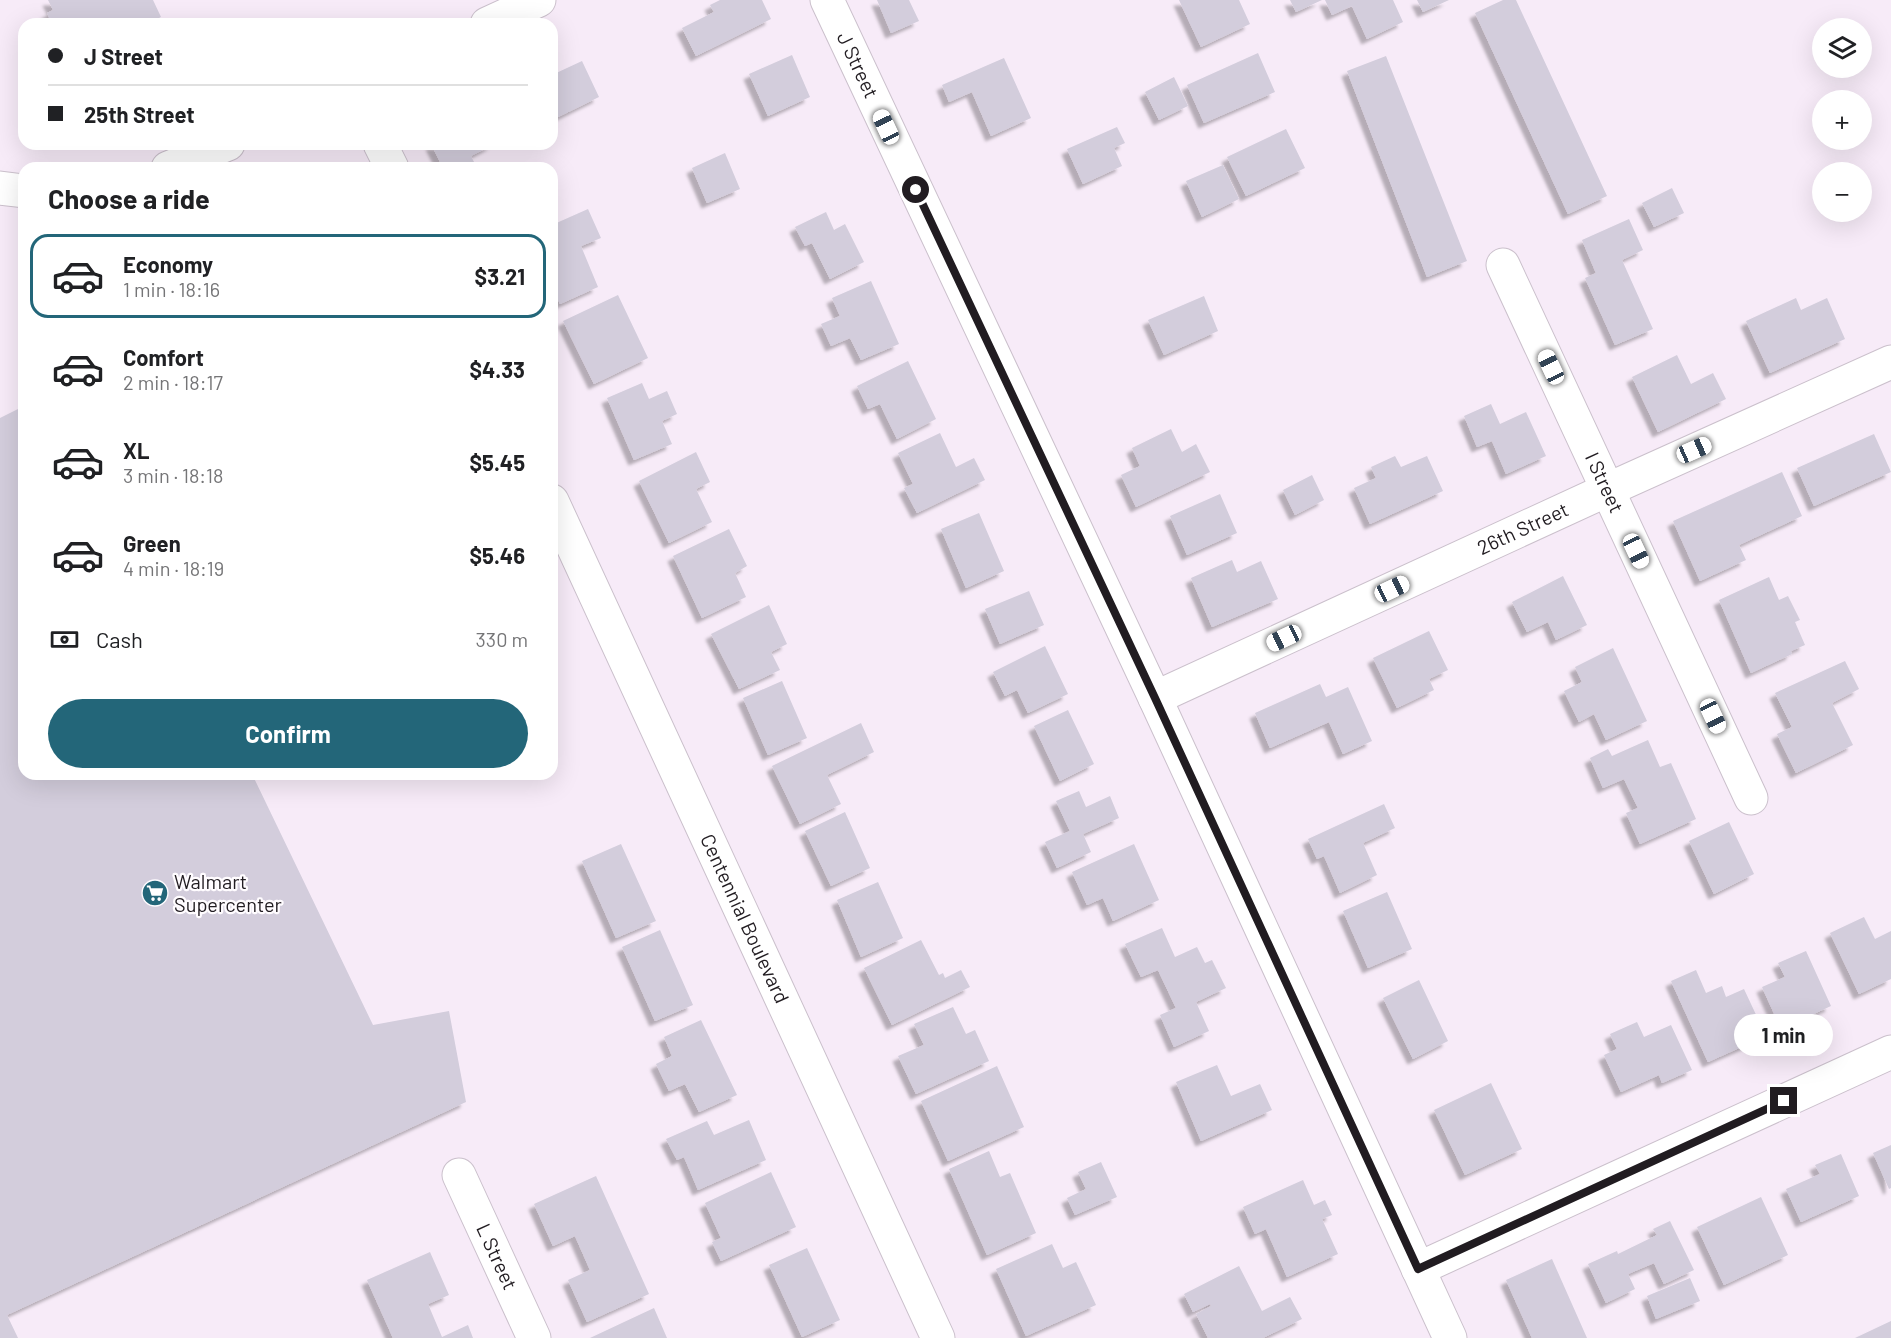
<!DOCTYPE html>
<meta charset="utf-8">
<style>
:root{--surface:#fff;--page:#f2f2f2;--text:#202124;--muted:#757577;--line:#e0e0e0;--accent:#236679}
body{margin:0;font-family:Barlow,sans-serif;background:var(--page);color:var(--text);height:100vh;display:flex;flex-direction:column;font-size:22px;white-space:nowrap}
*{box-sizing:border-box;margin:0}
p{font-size:20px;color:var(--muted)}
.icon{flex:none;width:33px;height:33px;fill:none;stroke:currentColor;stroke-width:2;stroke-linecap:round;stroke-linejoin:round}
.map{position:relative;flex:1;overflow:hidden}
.panel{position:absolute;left:18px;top:162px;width:540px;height:618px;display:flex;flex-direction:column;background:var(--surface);border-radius:18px;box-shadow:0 6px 24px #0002}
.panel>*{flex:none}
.guide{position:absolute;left:18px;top:18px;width:540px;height:132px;border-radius:18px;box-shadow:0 6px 24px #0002;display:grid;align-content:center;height:132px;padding:0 30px;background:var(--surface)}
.fabs{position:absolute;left:1812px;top:18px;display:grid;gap:12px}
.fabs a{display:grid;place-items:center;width:60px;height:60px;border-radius:50%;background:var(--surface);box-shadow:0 6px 24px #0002;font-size:30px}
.end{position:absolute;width:27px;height:27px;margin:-14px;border:8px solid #211c21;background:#fff;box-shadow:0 0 0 3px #fff}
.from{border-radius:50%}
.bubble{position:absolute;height:42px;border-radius:21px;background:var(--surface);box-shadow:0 6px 24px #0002;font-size:20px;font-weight:700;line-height:42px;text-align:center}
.car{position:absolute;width:18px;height:36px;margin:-18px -9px;border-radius:8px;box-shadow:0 0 4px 2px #0007;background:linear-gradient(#fff 24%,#345 0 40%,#fff 0 76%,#345 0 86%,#fff 0)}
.guide b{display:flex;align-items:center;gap:21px;height:57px;font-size:22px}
.guide b+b{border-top:2px solid var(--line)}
.guide i{width:15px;height:15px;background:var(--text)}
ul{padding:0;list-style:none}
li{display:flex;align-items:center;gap:18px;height:84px;margin:0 12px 9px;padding:0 18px;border:3px solid transparent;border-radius:18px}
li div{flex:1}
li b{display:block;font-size:22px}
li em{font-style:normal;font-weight:700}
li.current{border-color:var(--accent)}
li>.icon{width:54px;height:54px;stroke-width:1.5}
h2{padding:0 30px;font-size:27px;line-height:72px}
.pay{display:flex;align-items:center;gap:15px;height:66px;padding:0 30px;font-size:22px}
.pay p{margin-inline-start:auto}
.button{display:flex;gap:12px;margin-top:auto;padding:12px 30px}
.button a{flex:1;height:69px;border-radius:36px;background:var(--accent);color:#fff;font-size:24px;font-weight:700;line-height:69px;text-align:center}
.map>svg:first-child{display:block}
.building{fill:#d3cddc;filter:url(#shadow)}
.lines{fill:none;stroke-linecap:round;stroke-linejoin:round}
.minor-casing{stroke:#cbc0cc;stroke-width:35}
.tertiary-casing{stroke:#cbc0cc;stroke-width:35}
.secondary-casing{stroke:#cbc0cc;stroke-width:35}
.minor{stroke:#fff;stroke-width:33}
.tertiary{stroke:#fff;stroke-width:33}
.secondary{stroke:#fff;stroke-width:33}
.route{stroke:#211c21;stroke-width:8}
.labels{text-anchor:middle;stroke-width:4.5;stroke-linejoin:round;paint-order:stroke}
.street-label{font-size:20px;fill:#211c21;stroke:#fffcff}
.poi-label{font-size:20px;fill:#211c21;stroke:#fffcff;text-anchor:start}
</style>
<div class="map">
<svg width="1891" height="1338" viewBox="0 0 1891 1338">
<defs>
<filter id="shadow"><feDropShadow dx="-5.5" dy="5.5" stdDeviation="1.5" flood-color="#0004"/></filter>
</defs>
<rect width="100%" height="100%" fill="#f7ebf8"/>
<path class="building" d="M48 0H153L161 17 155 20 157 24H52L47 13 53 10Z
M720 0H762L771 19 696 56 682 28 714 12 710 5Z
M877 0H909L919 21 891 33Z
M1179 0H1239L1250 24 1201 47Z
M1290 0H1322L1296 12Z
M1325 0H1393L1403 22 1367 39 1352 6 1332 15Z
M1417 0H1449L1423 12Z
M1503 0H1516L1607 196 1568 214 1475 13Z
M1258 53 1275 92 1204 123 1187 85Z
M792 55 810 97 768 116 749 74Z
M1386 56 1467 261 1427 277 1347 71Z
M1004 58 1031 118 991 136 972 92 949 102 942 85Z
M582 61 599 97 552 120V75Z
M1174 77 1188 106 1159 120 1145 92Z
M1117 127 1125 143 1114 148 1122 166 1083 184 1067 149Z
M1286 129 1305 168 1246 196 1227 157Z
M431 144H494L471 156 475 164 467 168H443Z
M725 153 740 189 707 203 692 168Z
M1223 165 1239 199 1202 217 1186 181Z
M1672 188 1684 213 1654 227 1642 203Z
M588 209 601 238 581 246 598 287 560 304 552 286V225Z
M826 212 834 230 845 224 864 262 830 279 812 243 805 246 795 227Z
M1629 219 1643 250 1622 260 1653 329 1615 345 1585 278 1596 273 1582 240Z
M871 281 899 344 861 360 850 338 831 346 821 324 840 316 832 298Z
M618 295 648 358 594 384 563 321Z
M1204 296 1218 331 1164 355 1148 320Z
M1796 298 1801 310 1827 298 1845 339 1770 373 1746 321Z
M1677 355 1691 384 1713 373 1726 399 1658 432 1632 377Z
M908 361 936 419 897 439 880 404 868 409 857 386Z
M642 383 649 399 667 391 677 414 662 421 672 444 634 460 607 398Z
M1491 404 1500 424 1526 412 1546 456 1506 474 1492 441 1477 447 1464 416Z
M24 406V774H252L373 1025 449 1011 466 1102 7 1315 18 1338H0V418Z
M1171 429 1182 452 1196 444 1210 472 1136 507 1121 475 1140 466 1132 448Z
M940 433 956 467 974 458 985 480 917 513 904 488 913 484 898 453Z
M1874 434 1891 472 1814 506 1797 468Z
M696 452 710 482 696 489 712 522 669 543 639 481Z
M1395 456 1401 467 1427 456 1443 491 1370 524 1354 488 1376 478 1371 467Z
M1782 472 1802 516 1739 545 1746 560 1700 581 1673 521Z
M1312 475 1324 500 1295 515 1283 490Z
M1220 494 1237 533 1187 555 1170 516Z
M979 513 1004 571 966 588 941 529Z
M729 529 747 566 735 573 746 597 702 618 673 556Z
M1232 560 1237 572 1261 561 1278 599 1212 627 1191 578Z
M1563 576 1587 625 1556 640 1548 622 1527 632 1512 602Z
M1769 577 1779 600 1788 596 1800 620 1795 622 1805 645 1791 651 1792 654 1751 673 1719 600Z
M1029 591 1044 625 1000 644 985 609Z
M769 605 787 644 771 652 780 670 739 689 711 634Z
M1429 631 1448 670 1429 679 1434 690 1397 708 1373 658Z
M1045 646 1068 694 1028 713 1017 690 1005 696 993 672Z
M1613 648 1647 721 1606 740 1594 714 1579 722 1564 691 1582 682 1575 667Z
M1845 661 1859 689 1832 703 1853 745 1796 773 1777 734 1792 727 1775 693Z
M782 681 807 738 768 755 743 698Z
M1320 684 1326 697 1348 687 1372 741 1343 754 1329 722 1270 748 1255 713Z
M1068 710 1094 764 1060 781 1034 726Z
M861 723 874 752 827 775 841 804 800 824 772 766Z
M1648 740 1660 767 1671 763 1696 819 1640 844 1626 813 1638 808 1624 779 1603 788 1590 758 1608 749 1612 756Z
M1079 791 1086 807 1110 796 1119 818 1083 834 1091 852 1057 868 1045 842 1070 831 1056 801Z
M1384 804 1395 828 1363 843 1377 875 1340 893 1324 856 1317 859 1308 839Z
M845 812 870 868 831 886 805 831Z
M1729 822 1754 874 1714 894 1689 841Z
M621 844 656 921 616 938 582 861Z
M1134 844 1159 900 1113 921 1103 898 1087 905 1072 872Z
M878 882 903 938 861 957 837 900Z
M1387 892 1412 949 1368 968 1343 911Z
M1864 917 1875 939 1891 931V979L1859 994 1830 933Z
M1162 928 1175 957 1197 947 1205 963 1212 960 1226 988 1196 1002 1209 1031 1174 1047 1160 1015 1176 1008 1158 970 1141 977 1125 944Z
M660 930 693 1005 655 1021 622 947Z
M921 940 939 975 943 973 945 978 961 970 970 987 892 1025 864 968Z
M1806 951 1831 1006 1781 1029 1762 987 1785 977 1778 963Z
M1696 970 1706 993 1722 986 1726 997 1744 989 1766 1036 1708 1062 1671 981Z
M1419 980 1448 1041 1413 1059 1383 998Z
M953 1007 966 1034 975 1030 989 1061 916 1094 898 1056 924 1045 914 1024Z
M701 1020 737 1095 699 1112 685 1084 669 1091 656 1064 672 1056 664 1037Z
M1637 1022 1644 1037 1671 1025 1692 1070 1662 1083 1659 1075 1621 1092 1604 1055 1617 1049 1610 1034Z
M1217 1065 1231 1096 1260 1084 1272 1110 1201 1141 1176 1082Z
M997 1066 1024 1127 948 1161 921 1101Z
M1491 1083 1522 1149 1465 1175 1434 1110Z
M749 1120 766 1160 698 1190 684 1157 677 1160 666 1139 707 1121 714 1135Z
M1891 1145V1188L1889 1189 1873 1153Z
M989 1151 1000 1177 1010 1173 1036 1233 987 1255 949 1169Z
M1841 1154 1859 1196 1801 1222 1786 1189 1820 1174 1815 1165Z
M1101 1162 1117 1197 1075 1215 1067 1198 1086 1189 1078 1172Z
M771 1172 796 1227 721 1261 712 1242 721 1238 705 1203Z
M596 1176 649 1294 587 1322 568 1280 590 1270 575 1236 553 1246 534 1204Z
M1303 1180 1314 1205 1325 1200 1332 1215 1322 1219 1338 1254 1287 1277 1266 1229 1255 1234 1243 1207Z
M1761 1197 1788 1255 1724 1285 1697 1227Z
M1670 1221 1694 1270 1664 1284 1654 1263 1628 1274 1635 1289 1606 1303 1588 1264 1617 1251 1618 1254 1657 1235 1653 1229Z
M1052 1244 1063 1268 1076 1262 1096 1305 1026 1336 996 1269Z
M807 1248 840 1320 802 1337 769 1265Z
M430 1252 449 1295 428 1304 442 1337 468 1325 473 1338H393L367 1280Z
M1552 1259 1587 1338H1532L1506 1280Z
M1239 1266 1262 1311 1290 1297 1302 1319 1263 1338H1208L1196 1314 1211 1306 1210 1304 1193 1312 1184 1294Z
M1690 1278 1700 1301 1656 1319 1647 1296Z
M654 1308 667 1338H590Z
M1891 1321V1338H1855Z"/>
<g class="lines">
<defs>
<g id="minor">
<path id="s1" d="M827 0 1155 698 1450 1338"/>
<path id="s2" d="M1503 265 1751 798"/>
<path id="s3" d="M1155 698 1607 490 1891 362"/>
<path id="s4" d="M459 1175 534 1338"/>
<path d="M1418 1269 1891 1052"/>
</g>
<g id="tertiary">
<path d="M380 144 392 168"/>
<path id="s5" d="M552 501 938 1338"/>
</g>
<path id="secondary" d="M487 24 539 0
M168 168 228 144
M0 188 24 191"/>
</defs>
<use href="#minor" class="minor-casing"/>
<use href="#tertiary" class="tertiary-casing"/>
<use href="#secondary" class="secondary-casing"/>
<use href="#minor" class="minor"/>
<use href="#tertiary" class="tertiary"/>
<use href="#secondary" class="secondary"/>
</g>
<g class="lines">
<path class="route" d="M916 190 1155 698 1418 1269 1784 1101"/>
</g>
<defs>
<symbol id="supermarket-disc" viewBox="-11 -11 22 22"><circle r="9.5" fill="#236679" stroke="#fffcff"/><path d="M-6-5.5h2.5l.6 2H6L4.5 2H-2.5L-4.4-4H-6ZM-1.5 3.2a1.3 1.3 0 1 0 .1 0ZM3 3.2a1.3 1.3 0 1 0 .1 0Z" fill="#fff"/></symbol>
</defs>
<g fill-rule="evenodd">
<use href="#supermarket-disc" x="140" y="878" width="30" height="30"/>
</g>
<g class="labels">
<g class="street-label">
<text dy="7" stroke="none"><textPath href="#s1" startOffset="72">J Street</textPath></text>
<text dy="7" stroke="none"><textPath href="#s2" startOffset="240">I Street</textPath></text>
<text dy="7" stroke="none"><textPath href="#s3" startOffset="405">26th Street</textPath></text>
<text dy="7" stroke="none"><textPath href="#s5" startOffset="460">Centennial Boulevard</textPath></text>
<text dy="7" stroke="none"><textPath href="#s4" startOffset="90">L Street</textPath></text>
</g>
<g class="poi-label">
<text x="174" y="889">Walmart<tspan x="174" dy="23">Supercenter</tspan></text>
</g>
</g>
</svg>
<div class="fabs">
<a><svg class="icon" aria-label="layers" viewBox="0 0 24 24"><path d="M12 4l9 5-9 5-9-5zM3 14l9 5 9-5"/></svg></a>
<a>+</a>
<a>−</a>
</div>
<i class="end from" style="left:916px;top:190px"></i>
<i class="end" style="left:1784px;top:1101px"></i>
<div class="bubble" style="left:1734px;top:1014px;width:99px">1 min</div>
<i class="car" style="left:886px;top:127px;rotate:335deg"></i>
<i class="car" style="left:1551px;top:367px;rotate:335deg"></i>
<i class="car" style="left:1694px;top:450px;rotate:66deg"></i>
<i class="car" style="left:1636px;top:551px;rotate:155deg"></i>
<i class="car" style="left:1392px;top:589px;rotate:65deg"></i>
<i class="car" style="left:1284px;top:638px;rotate:245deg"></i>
<i class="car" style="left:1713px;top:716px;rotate:155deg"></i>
<div class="guide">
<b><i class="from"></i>J Street</b>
<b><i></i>25th Street</b>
</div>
<section class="panel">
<h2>Choose a ride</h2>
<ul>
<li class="current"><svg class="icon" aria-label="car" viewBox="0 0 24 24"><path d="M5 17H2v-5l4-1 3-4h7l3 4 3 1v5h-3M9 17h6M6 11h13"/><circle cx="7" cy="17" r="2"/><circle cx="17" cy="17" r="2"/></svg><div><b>Economy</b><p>1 min · 18:16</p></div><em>$3.21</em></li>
<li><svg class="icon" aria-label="car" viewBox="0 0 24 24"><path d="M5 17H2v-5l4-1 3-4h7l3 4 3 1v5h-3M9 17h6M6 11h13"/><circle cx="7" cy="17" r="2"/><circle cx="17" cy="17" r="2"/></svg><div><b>Comfort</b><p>2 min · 18:17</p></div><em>$4.33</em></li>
<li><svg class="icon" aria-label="car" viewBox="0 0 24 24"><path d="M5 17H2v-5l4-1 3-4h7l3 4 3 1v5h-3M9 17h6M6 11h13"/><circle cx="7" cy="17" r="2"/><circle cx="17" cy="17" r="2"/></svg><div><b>XL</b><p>3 min · 18:18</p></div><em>$5.45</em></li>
<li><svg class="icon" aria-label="car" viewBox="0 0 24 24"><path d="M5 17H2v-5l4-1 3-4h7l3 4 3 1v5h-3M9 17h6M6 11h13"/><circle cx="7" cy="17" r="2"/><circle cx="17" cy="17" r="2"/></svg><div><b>Green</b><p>4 min · 18:19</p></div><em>$5.46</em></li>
</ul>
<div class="pay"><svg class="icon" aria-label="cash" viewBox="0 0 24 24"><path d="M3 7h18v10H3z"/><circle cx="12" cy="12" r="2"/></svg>Cash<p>330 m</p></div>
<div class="button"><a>Confirm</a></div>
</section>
</div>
